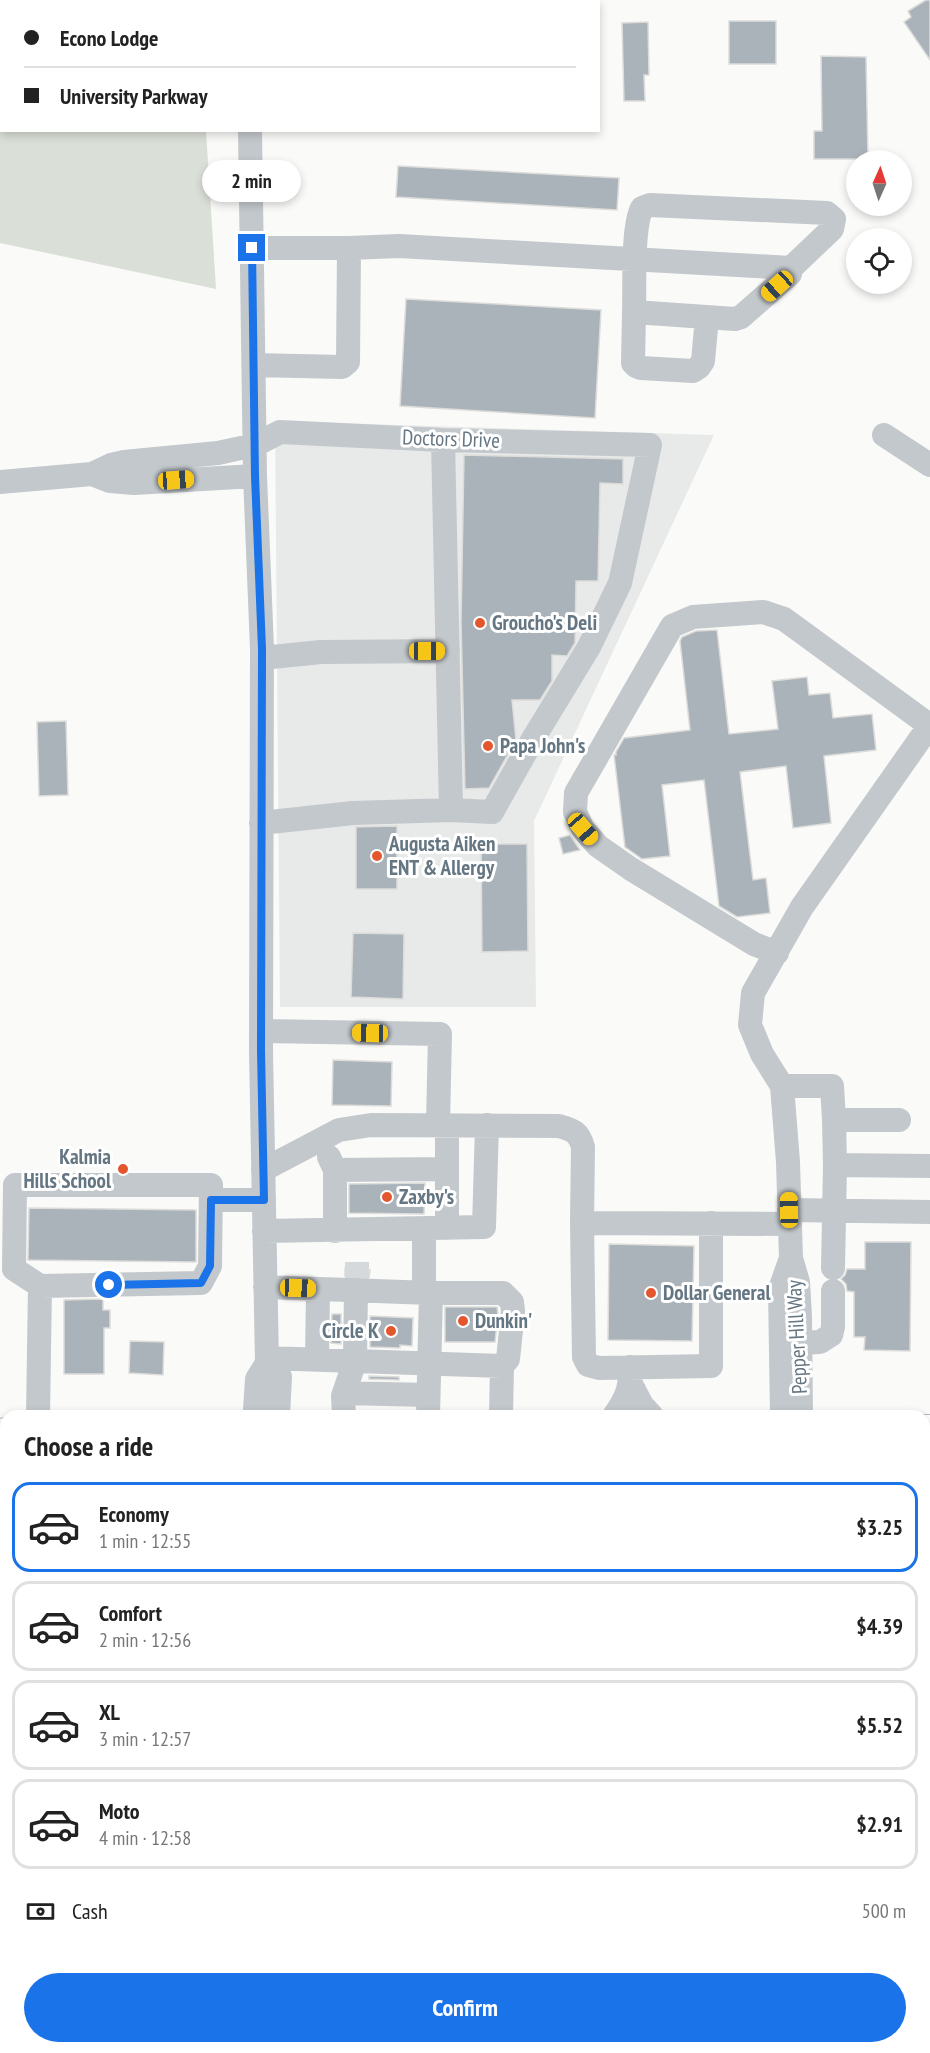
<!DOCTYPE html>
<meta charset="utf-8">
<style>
:root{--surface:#fff;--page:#f2f2f2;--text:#222;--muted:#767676;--line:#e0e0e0;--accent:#1a73e8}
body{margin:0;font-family:"PT Sans Narrow",sans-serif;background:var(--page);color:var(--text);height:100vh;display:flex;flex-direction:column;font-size:22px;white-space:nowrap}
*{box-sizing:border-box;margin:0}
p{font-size:20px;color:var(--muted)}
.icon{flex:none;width:33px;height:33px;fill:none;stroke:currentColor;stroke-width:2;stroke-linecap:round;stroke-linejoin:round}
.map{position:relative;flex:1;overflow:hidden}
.sheet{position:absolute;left:0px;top:1410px;width:930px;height:644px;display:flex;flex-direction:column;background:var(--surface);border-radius:18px 18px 0 0;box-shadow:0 3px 9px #0003}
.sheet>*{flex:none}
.banner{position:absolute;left:0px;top:0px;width:600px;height:132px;box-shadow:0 3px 9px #0003;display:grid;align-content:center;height:132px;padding:0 24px;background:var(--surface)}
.needle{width:39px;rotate:3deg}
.fabs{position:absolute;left:846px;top:150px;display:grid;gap:12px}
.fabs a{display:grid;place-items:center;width:66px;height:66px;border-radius:50%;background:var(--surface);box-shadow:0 3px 9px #0003;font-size:30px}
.end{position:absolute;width:27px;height:27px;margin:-14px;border:8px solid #1a73e8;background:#fff;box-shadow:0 0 0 3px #fff}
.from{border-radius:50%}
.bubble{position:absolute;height:42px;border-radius:21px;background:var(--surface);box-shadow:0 3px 9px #0003;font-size:20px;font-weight:700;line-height:42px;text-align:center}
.car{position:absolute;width:18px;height:36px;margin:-18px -9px;border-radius:8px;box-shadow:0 0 4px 2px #0007;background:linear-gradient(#f5c518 24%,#345 0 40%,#f5c518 0 76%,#345 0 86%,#f5c518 0)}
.banner b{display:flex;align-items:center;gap:21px;height:57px;font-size:22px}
.banner b+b{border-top:2px solid var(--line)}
.banner i{width:15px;height:15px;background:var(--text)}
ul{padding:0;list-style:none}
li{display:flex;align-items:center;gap:18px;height:90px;margin:0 12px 9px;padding:0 12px;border:3px solid var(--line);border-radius:18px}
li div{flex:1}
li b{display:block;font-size:22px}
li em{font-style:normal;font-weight:700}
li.on{border-color:var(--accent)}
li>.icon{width:54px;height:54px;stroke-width:1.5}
h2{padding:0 24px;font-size:27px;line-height:72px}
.pay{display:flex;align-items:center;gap:15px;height:66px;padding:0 24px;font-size:22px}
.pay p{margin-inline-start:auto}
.button{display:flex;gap:12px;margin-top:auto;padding:12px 24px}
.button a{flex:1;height:69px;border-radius:36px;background:var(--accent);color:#fff;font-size:24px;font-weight:700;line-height:69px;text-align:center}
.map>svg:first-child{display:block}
.built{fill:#e8e9e9}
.green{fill:#dadfd7}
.building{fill:#aab3b9;stroke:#dcdcda;stroke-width:1.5}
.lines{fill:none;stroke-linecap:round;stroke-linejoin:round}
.minor-tunnel{stroke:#d5d9db;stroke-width:24;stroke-dasharray:24 12;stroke-linecap:butt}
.major-casing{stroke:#b5babe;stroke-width:34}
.minor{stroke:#c3c8cc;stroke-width:24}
.major{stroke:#fff;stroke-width:32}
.route{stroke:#1a73e8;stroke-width:8}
.poi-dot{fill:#e4572e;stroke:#fff;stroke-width:2}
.labels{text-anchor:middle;stroke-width:6;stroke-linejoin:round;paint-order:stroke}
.street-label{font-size:21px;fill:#657683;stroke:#fff}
.poi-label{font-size:21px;font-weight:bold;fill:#657683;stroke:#fff;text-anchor:start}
</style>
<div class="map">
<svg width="930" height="2053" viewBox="0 0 930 2053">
<rect width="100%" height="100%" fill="#fafaf8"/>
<path class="built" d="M275 421 714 435 534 821 536 1007H280Z
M0 1485H6V2048H450L443 2053H0Z"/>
<path class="green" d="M0 0 148 1 2 2V130L206 131 216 289 0 243Z"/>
<path class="building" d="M926 0H930V60L904 22 911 17 908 11Z
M729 21H776V64H729Z
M648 22 649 75H644L645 101H624L622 23Z
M821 56 866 57 868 159H814V131H822Z
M398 166 619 178 617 210 396 197Z
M406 299 601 310 595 418 400 406Z
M464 455 623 459V484L600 483 598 581H576L575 643 567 656 552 655V681L540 700H512L516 740 489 788 465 789 461 622Z
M717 630 729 734 778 729 772 681 807 677 809 695 830 693 833 718 872 714 876 750 824 756 831 823 793 828 786 766 740 772 753 880 766 878 770 913 737 917 719 906 704 780 662 785 670 856 642 859 625 847 614 755H616V752L624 738 690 730 680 641 682 637 696 631Z
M66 721 68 795 39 796 37 722Z
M397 826V889H356V827Z
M570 835 580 850 563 854 559 838Z
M481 844H527L528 951 482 952Z
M353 933 404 934 403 999 351 997Z
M333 1060 392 1062 391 1106 332 1105Z
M425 1183 424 1214 349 1213V1184Z
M29 1208 196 1210V1262L28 1260Z
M865 1242H911L910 1351 864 1350 865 1337H854V1292L847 1291 846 1284 841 1279 845 1275 847 1269H865Z
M609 1244 694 1246 692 1341 608 1340Z
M345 1268 370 1270 369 1277 345 1276Z
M103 1299V1310H110V1328H104V1374H64V1300Z
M445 1307H497L498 1315 495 1342H445Z
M332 1314H341V1344L331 1343Z
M370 1316 413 1318 412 1346 400 1345V1348L370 1347Z
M130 1341 164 1342 163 1375 129 1373Z
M369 1376 399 1377V1380L369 1379Z"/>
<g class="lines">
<path class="minor-tunnel" d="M345 1274H369"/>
<defs>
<path id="major" d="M924 1431H930
M0 1435 6 1434
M924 1457 930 1458
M0 1465 6 1464"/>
</defs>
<use href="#major" class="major-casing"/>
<path class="minor" d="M250 2V0
M250 130 255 476 262 649 261 1051 267 1363 257 1379 255 1410 258 1416
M252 248H349L348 362 342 367 254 365
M349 248 399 246 791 268 832 229 834 219 827 213 650 205 642 208C632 227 635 287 634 312L735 319 741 317 790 274 791 268
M634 312 633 363 636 366 641 368 693 371 699 367 703 361 707 317
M884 435 930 465
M92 474 110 481 134 483 255 476
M0 482 92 474 111 465 124 462 218 453 255 445 280 432 443 440 650 445 620 583 589 647 533 739 492 812 451 810
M262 658 321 652 448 651
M261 823 353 813 451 810 443 440
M777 953 754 944 631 869 598 846 583 829 575 812 576 793 672 626 693 617 763 612 784 619 929 725
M262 1031 440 1034 438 1125
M782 1086H832L834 1120
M899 1120H834L835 1165 930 1166
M447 1125V1228
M329 1157 335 1170V1231
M263 1170 339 1130 371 1125 559 1126C573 1130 579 1132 583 1147L582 1223 584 1357 588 1365 599 1368 711 1366V1223
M335 1170 447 1169
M15 1185H211L210 1266 201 1283 40 1286 14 1269Z
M211 1200H264
M789 1210 930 1212
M582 1223 790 1224
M424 1229V1293
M264 1231 484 1227 487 1125
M833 1268 835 1165
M265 1287 431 1293 428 1416
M431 1293H503L512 1302 513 1311 508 1359 502 1366
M800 1343 820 1342 831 1335 833 1327V1291
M267 1358 355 1361 356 1290
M317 1359 318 1289
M267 1363 280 1377 278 1416
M631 1384 642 1405 652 1416
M344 1393 428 1395
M38 1416 40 1286
M344 1416 343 1396 355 1361 502 1366 501 1416
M614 1416C626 1399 631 1388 630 1367
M782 1416 780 1289 791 1258
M801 1416 800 1316 798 1282 791 1258 788 1162 782 1086 762 1054 750 1025 753 993 802 907 930 725
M0 1553 6 1549
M924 1655 930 1652
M0 1818H6
M299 2048 418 2053
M181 2053V2048
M670 2053 673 2048"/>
<use href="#major" class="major"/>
</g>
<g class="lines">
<path class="route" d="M109 1285 201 1283 210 1266 211 1200H264L261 1051 262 649 255 476 252 248"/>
</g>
<g class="poi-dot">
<circle cx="480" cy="623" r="6"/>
<circle cx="488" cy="746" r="6"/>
<circle cx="377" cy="856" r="6"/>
<circle cx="123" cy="1169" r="6"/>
<circle cx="387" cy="1197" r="6"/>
<circle cx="651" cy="1293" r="6"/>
<circle cx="463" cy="1321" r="6"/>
<circle cx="391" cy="1331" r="6"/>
</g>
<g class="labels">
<g class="street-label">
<text transform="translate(451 439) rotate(2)" y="7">Doctors Drive</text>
<text transform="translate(797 1337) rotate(-93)" y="7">Pepper Hill Way</text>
</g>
<g class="poi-label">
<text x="492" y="630">Groucho's Deli</text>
<text x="500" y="753">Papa John's</text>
<text x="389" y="851">Augusta Aiken<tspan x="389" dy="24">ENT &amp; Allergy</tspan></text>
<text x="111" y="1164" text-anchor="end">Kalmia<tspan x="111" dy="24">Hills School</tspan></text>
<text x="399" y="1204">Zaxby's</text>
<text x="663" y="1300">Dollar General</text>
<text x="475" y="1328">Dunkin'</text>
<text x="379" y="1338" text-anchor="end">Circle K</text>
</g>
</g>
</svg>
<div class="fabs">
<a><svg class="needle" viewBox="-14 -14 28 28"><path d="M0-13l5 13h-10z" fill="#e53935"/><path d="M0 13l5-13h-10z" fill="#767676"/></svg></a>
<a><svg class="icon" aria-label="locate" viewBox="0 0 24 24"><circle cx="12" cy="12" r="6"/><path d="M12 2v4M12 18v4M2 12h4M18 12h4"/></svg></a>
</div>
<i class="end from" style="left:109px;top:1285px"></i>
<i class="end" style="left:252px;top:248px"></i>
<div class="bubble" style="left:202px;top:160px;width:99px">2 min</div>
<i class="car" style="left:777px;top:286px;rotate:228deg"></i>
<i class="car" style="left:176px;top:480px;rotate:86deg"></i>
<i class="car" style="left:427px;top:651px;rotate:90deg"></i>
<i class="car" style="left:583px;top:829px;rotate:139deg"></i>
<i class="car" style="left:370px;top:1033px;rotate:271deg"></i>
<i class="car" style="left:789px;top:1210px;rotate:359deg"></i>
<i class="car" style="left:298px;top:1288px;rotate:92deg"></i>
<div class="banner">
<b><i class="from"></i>Econo Lodge</b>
<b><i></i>University Parkway</b>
</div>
<section class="sheet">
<h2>Choose a ride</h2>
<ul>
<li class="on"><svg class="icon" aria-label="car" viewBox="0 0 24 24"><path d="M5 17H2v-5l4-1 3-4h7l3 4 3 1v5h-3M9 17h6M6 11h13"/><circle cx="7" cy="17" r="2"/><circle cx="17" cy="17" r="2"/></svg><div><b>Economy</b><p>1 min · 12:55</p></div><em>$3.25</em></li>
<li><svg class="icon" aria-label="car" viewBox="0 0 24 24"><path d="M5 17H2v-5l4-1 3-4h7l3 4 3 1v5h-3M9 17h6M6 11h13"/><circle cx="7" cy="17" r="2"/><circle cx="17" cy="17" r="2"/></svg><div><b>Comfort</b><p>2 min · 12:56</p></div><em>$4.39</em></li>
<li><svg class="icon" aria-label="car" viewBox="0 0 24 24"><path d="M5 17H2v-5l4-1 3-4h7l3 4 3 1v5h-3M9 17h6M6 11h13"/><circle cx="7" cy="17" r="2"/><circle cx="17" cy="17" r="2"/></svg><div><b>XL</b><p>3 min · 12:57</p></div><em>$5.52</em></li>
<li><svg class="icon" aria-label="car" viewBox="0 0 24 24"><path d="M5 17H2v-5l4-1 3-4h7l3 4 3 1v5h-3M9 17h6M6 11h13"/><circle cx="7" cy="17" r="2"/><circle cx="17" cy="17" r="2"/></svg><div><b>Moto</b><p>4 min · 12:58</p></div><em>$2.91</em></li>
</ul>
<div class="pay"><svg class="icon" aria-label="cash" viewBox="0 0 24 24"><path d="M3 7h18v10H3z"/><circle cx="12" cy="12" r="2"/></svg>Cash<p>500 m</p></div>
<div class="button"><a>Confirm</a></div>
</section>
</div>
